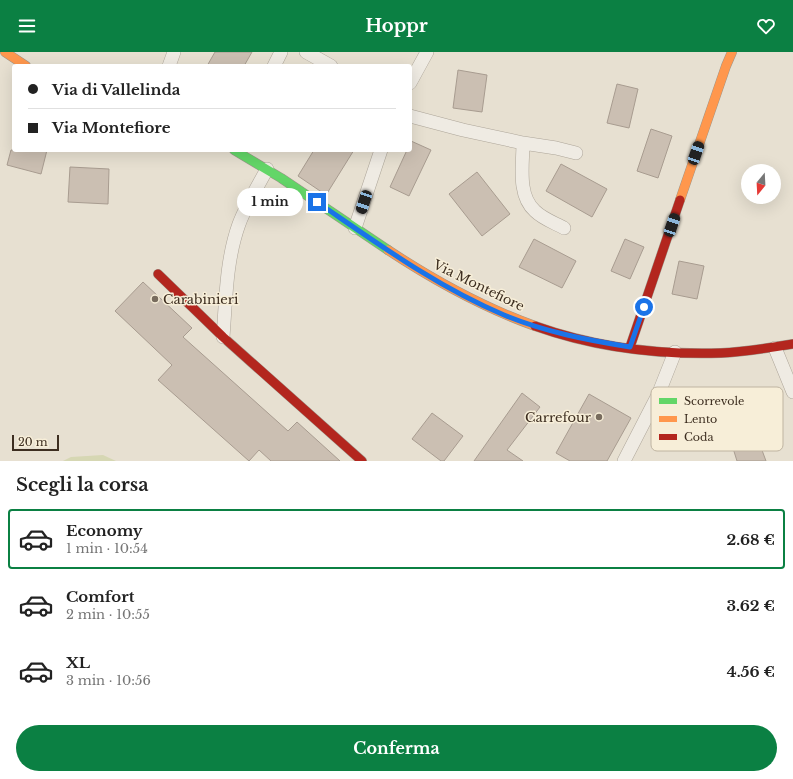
<!DOCTYPE html>
<html lang="it">
<meta charset="utf-8">
<style>
:root{--surface:#fff;--page:#f6f6f6;--text:#222;--muted:#767676;--line:#e0e0e0;--accent:#0b8043}
body{margin:0;font-family:"Libre Baskerville",serif;background:var(--page);color:var(--text);height:100vh;display:flex;flex-direction:column;font-size:15px;white-space:nowrap}
*{box-sizing:border-box;margin:0}
p{font-size:13px;color:var(--muted)}
.icon{flex:none;width:22px;height:22px;fill:none;stroke:currentColor;stroke-width:2;stroke-linecap:round;stroke-linejoin:round}
.map{position:relative;height:409px;overflow:hidden}
.drawer{display:flex;flex-direction:column;background:var(--surface);flex:1}
.drawer>*{flex:none}
.hud{position:absolute;left:12px;top:12px;width:400px;height:88px;border-radius:4px;box-shadow:0 4px 16px #0002;display:grid;align-content:center;height:88px;padding:0 16px;background:var(--surface)}
.needle{width:26px;rotate:198deg}
.fabs{position:absolute;left:741px;top:112px;display:grid;gap:8px}
.fabs a{display:grid;place-items:center;width:40px;height:40px;border-radius:50%;background:var(--surface);box-shadow:0 4px 16px #0002;font-size:20px}
.scale{position:absolute;left:12px;bottom:10px;width:47px;box-sizing:border-box;padding-left:4px;border:2px solid #3d2e20;border-top:0;font-size:11px;line-height:14px;white-space:nowrap;color:#3d2e20;-webkit-text-stroke:3px #f7eed8;paint-order:stroke}
.end{position:absolute;width:18px;height:18px;margin:-9px;border:5px solid #1a73e8;background:#fff;box-shadow:0 0 0 2px #fff}
.from{border-radius:50%}
.bubble{position:absolute;height:28px;border-radius:14px;background:var(--surface);box-shadow:0 4px 16px #0002;font-size:13px;font-weight:700;line-height:28px;text-align:center}
.car{position:absolute;width:12px;height:24px;margin:-12px -6px;border-radius:5px;box-shadow:0 0 3px 1px #0007;background:linear-gradient(#222 24%,#8ab4d8 0 40%,#222 0 76%,#8ab4d8 0 86%,#222 0)}
.hud b{display:flex;align-items:center;gap:14px;height:38px;font-size:15px}
.hud b+b{border-top:1px solid var(--line)}
.hud i{width:10px;height:10px;background:var(--text)}
ul{padding:0;list-style:none}
li{display:flex;align-items:center;gap:12px;height:60px;margin:0 8px 6px;padding:0 8px;border:2px solid transparent;border-radius:4px}
li div{flex:1}
li b{display:block;font-size:15px}
li em{font-style:normal;font-weight:700}
li.current{border-color:var(--accent)}
li>.icon{width:36px;height:36px;stroke-width:1.5}
h2{padding:0 16px;font-size:18px;line-height:48px}
.button{display:flex;gap:8px;margin-top:auto;padding:8px 16px}
.button a{flex:1;height:46px;border-radius:24px;background:var(--accent);color:#fff;font-size:16px;font-weight:700;line-height:46px;text-align:center}
header{display:flex;justify-content:space-between;align-items:center;height:52px;padding:0 16px;background:var(--accent);color:#fff;font-size:18px;font-weight:700}
.map>svg:first-child{display:block}
.green{fill:#d6d7b3}
.building{fill:#cbbfb2;stroke:#a89c90}
.lines{fill:none;stroke-linecap:round;stroke-linejoin:round}
.street-casing{stroke:#ada599;stroke-width:14}
.fast-casing{stroke:#9c958a;stroke-width:10}
.slow-casing{stroke:#9c958a;stroke-width:10}
.jam-casing{stroke:#9c958a;stroke-width:10}
.street{stroke:#efebe3;stroke-width:13}
.fast{stroke:#63d668;stroke-width:9}
.slow{stroke:#ff974d;stroke-width:9}
.jam{stroke:#b3261e;stroke-width:9}
.route{stroke:#1a73e8;stroke-width:5}
.poi-dot{fill:#786c5e;stroke:#f7eed8;stroke-width:1.5}
.labels{text-anchor:middle;stroke-width:3;stroke-linejoin:round;paint-order:stroke}
.street-label{font-size:13px;fill:#3d2e20;stroke:#f7eed8}
.poi-label{font-size:13px;fill:#3d2e20;stroke:#f7eed8;text-anchor:start}
.key{fill:#f7eed8;stroke:#bfb4a1;stroke-width:1}
.key-label{font-size:11px;fill:#3d2e20}
</style>
<header><svg class="icon" aria-label="menu" viewBox="0 0 24 24"><path d="M4 6h16M4 12h16M4 18h16"/></svg>Hoppr<svg class="icon" aria-label="heart" viewBox="0 0 24 24"><path d="M12 20l-8-8c-3-5 5-10 8-4 3-6 11-1 8 4z"/></svg></header>
<div class="map">
<svg width="793" height="409" viewBox="0 0 793 409">
<rect width="100%" height="100%" fill="#e7e0d1"/>
<path class="green" d="M103 403 116 409H63L71 405Z"/>
<path class="building" d="M215 0H252L244 14H207Z
M458 18 487 23 482 60 453 56Z
M617 32 638 37 629 76 607 71Z
M651 77 672 84 658 126 637 119Z
M411 89 431 98 409 144 390 135 407 98H410Z
M11 98H47L41 122 7 113Z
M314 98H354L326 143 298 124Z
M561 112 607 137 592 165 546 139Z
M70 115 109 117 108 152 68 150Z
M477 120 510 162 482 184 449 142Z
M534 187 576 209 562 236 519 215Z
M625 187 644 195 630 227 611 219Z
M679 209 704 214 697 247 672 242Z
M143 230 192 276 183 285 288 379 297 370 340 409H271L259 398 249 409 158 328 172 313 115 259Z
M522 341 540 355 507 398 523 409H474Z
M589 342 631 366 607 409H570L556 401Z
M674 358 716 360 715 375 749 363 766 409H737L732 393 672 391Z
M432 361 463 384 444 409H441L412 387Z"/>
<g class="lines">
<defs>
<path id="street" d="M306 0 331 14
M169 14 174 0
M274 14 281 0
M410 31 427 0
M410 64 463 78 523 91C523 112 517 143 535 159 543 167 555 171 564 176
M523 91 556 96 576 101
M355 176 381 98
M223 285C226 247 226 208 239 172 246 153 258 134 267 117
M775 296 793 340
M624 409 658 343 675 300"/>
<path id="fast" d="M234 98 281 126 388 198"/>
<path id="slow" d="M5 0 26 14
M680 148 726 14 732 0
M388 198C435 229 482 255 535 274"/>
<path id="jam" d="M158 222 223 285 362 409
M535 274C594 295 659 303 721 301 745 300 769 296 793 292
M630 295 680 148"/>
</defs>
<use href="#street" class="street-casing"/>
<use href="#fast" class="fast-casing"/>
<use href="#slow" class="slow-casing"/>
<use href="#jam" class="jam-casing"/>
<use href="#street" class="street"/>
<use href="#fast" class="fast"/>
<use href="#slow" class="slow"/>
<use href="#jam" class="jam"/>
</g>
<g class="lines">
<path class="route" d="M317 150C377 191 437 235 504 263 545 280 587 288 630 295L644 255"/>
</g>
<g class="poi-dot">
<circle cx="155" cy="247" r="4"/>
<circle cx="599" cy="365" r="4"/>
</g>
<g class="labels">
<g class="street-label">
<text transform="translate(479 233) rotate(26)" y="5">Via Montefiore</text>
</g>
<g class="poi-label">
<text x="163" y="252">Carabinieri</text>
<text x="591" y="370" text-anchor="end">Carrefour</text>
</g>
</g>
<rect x="651" y="335" width="132" height="64" rx="6" class="key"/>
<rect x="659" y="346" width="18" height="6" fill="#63d668"/>
<rect x="659" y="364" width="18" height="6" fill="#ff974d"/>
<rect x="659" y="382" width="18" height="6" fill="#b3261e"/>
<g class="key-label">
<text x="684" y="353">Scorrevole</text>
<text x="684" y="371">Lento</text>
<text x="684" y="389">Coda</text>
</g>
</svg>
<div class="fabs">
<a><svg class="needle" viewBox="-14 -14 28 28"><path d="M0-13l5 13h-10z" fill="#e53935"/><path d="M0 13l5-13h-10z" fill="#767676"/></svg></a>
</div>
<div class="scale">20 m</div>
<i class="end from" style="left:644px;top:255px"></i>
<i class="end" style="left:317px;top:150px"></i>
<div class="bubble" style="left:237px;top:136px;width:66px">1 min</div>
<i class="car" style="left:696px;top:101px;rotate:19deg"></i>
<i class="car" style="left:364px;top:150px;rotate:198deg"></i>
<i class="car" style="left:672px;top:173px;rotate:19deg"></i>
<div class="hud">
<b><i class="from"></i>Via di Vallelinda</b>
<b><i></i>Via Montefiore</b>
</div>
</div>
<section class="drawer">
<h2>Scegli la corsa</h2>
<ul>
<li class="current"><svg class="icon" aria-label="car" viewBox="0 0 24 24"><path d="M5 17H2v-5l4-1 3-4h7l3 4 3 1v5h-3M9 17h6M6 11h13"/><circle cx="7" cy="17" r="2"/><circle cx="17" cy="17" r="2"/></svg><div><b>Economy</b><p>1 min · 10:54</p></div><em>2.68 €</em></li>
<li><svg class="icon" aria-label="car" viewBox="0 0 24 24"><path d="M5 17H2v-5l4-1 3-4h7l3 4 3 1v5h-3M9 17h6M6 11h13"/><circle cx="7" cy="17" r="2"/><circle cx="17" cy="17" r="2"/></svg><div><b>Comfort</b><p>2 min · 10:55</p></div><em>3.62 €</em></li>
<li><svg class="icon" aria-label="car" viewBox="0 0 24 24"><path d="M5 17H2v-5l4-1 3-4h7l3 4 3 1v5h-3M9 17h6M6 11h13"/><circle cx="7" cy="17" r="2"/><circle cx="17" cy="17" r="2"/></svg><div><b>XL</b><p>3 min · 10:56</p></div><em>4.56 €</em></li>
</ul>
<div class="button"><a>Conferma</a></div>
</section>
